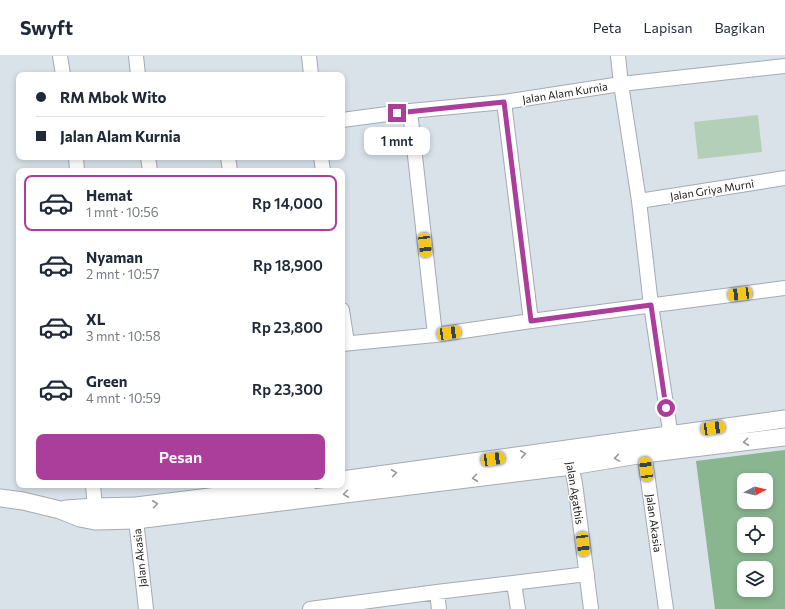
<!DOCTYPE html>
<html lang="id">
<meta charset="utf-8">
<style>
:root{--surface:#fff;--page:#f2f2f3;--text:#1f2937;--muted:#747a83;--line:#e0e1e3;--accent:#ab3d9b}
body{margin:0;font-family:Commissioner,sans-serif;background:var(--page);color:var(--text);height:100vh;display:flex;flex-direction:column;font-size:15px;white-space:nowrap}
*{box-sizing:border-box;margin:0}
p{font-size:13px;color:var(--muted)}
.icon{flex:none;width:22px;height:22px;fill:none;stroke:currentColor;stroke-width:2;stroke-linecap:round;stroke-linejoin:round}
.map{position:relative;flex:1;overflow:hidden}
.side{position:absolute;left:16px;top:112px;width:329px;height:320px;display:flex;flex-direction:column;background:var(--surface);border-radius:8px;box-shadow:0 2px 6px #0003}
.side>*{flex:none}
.guide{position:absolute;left:16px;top:16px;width:329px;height:88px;border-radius:8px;box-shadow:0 2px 6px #0003;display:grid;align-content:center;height:88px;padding:0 20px;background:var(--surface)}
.needle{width:26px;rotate:83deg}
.tools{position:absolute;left:737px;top:417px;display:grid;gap:8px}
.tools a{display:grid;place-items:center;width:36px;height:36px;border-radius:8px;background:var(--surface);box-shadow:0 2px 6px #0003;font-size:20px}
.end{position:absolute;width:18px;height:18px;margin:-9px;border:5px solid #ab3d9b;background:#fff;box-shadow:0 0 0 2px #fff}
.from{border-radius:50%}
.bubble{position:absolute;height:28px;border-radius:8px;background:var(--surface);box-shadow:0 2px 6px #0003;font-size:13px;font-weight:600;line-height:28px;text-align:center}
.car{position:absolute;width:12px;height:24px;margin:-12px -6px;border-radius:5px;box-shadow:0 0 3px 1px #0007;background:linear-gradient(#f5c518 24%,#345 0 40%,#f5c518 0 76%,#345 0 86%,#f5c518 0)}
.guide b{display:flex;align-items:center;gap:14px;height:38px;font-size:15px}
.guide b+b{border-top:1px solid var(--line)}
.guide i{width:10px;height:10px;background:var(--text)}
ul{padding:7px 0 0;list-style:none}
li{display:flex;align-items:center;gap:12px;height:56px;margin:0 8px 6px;padding:0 12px;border:2px solid transparent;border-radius:8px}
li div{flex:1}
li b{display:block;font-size:15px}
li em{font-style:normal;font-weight:600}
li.current{border-color:var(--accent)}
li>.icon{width:36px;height:36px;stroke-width:1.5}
.action{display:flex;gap:8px;margin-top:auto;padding:8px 20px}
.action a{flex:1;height:46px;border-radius:8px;background:var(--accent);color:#fff;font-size:16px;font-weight:600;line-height:46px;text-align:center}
header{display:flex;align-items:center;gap:24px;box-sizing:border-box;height:56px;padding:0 20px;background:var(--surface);border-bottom:1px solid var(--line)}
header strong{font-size:19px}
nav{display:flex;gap:22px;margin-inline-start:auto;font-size:14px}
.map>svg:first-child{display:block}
.green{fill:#b4cfb7}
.forest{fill:#89b58f;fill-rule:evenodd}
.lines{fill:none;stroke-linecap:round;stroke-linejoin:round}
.minor-casing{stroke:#a4abb3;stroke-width:16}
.tertiary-casing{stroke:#a4abb3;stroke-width:19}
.minor{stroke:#fff;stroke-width:14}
.tertiary{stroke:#fff;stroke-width:17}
.oneway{stroke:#979899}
.route{stroke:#ab3d9b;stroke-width:5}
.labels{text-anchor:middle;stroke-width:3;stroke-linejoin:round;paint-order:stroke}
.street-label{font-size:11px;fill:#17191c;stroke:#fff}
</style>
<header>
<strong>Swyft</strong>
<nav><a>Peta</a><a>Lapisan</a><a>Bagikan</a></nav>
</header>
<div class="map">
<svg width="785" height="553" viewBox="0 0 785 553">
<rect width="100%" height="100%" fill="#d9e1e9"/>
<path class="green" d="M758 59 762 96 698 103 694 66Z"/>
<path class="forest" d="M785 394V553H715L696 405ZM744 424H766V446H744ZM744 468H766V490H744ZM744 512H766V534H744Z"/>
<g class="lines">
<defs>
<path id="minor" d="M60 0 63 19
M136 0 138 19
M309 0 311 19
M618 0 621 28 639 145 651 249 672 388
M504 46 531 265
M410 55 435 279
M342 64 410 55 504 46 621 28 785 10
M76 101 77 115
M148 101 150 115
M228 101 230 115
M321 101 323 115
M639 145 785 122
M342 254 347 287
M342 288 435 279 531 265 785 232
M643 388 666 553
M570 401 571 410 575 427 591 553
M93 429 95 451V460
M136 454V464L146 553
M514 527 518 553
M437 536 439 553
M310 553 437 536 587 518"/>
<path id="tertiary" d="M342 424 785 363
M0 442 23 445 60 454 80 462 95 465 136 464 571 410 644 398 785 381
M66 453 95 451 136 450 307 429"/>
</defs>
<use href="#minor" class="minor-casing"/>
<use href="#tertiary" class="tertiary-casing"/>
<use href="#minor" class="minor"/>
<use href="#tertiary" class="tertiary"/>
</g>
<defs><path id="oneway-chevron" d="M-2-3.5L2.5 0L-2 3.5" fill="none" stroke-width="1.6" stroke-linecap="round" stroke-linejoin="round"/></defs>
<g class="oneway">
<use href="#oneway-chevron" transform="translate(746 386) rotate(173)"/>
<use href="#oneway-chevron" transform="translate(523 398) rotate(-8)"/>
<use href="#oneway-chevron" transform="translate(617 402) rotate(171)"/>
<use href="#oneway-chevron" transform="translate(394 417) rotate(-8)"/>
<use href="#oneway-chevron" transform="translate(475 422) rotate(173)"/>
<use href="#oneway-chevron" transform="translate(346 438) rotate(173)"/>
<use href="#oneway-chevron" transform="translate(155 448) rotate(-7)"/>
</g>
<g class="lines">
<path class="route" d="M397 57 504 46 531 265 651 249 666 352"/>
</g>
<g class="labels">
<g class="street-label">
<text transform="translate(565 37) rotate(-9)" y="4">Jalan Alam Kurnia</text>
<text transform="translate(712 134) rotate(-9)" y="4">Jalan Griya Murni</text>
<text transform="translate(575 437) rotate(81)" y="4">Jalan Agathis</text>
<text transform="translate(654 467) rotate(82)" y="4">Jalan Akasia</text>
<text transform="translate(140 502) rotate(-96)" y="4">Jalan Akasia</text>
</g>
</g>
</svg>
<div class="tools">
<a><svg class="needle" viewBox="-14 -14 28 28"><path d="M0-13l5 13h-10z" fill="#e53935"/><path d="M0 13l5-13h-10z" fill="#747a83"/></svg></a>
<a><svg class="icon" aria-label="locate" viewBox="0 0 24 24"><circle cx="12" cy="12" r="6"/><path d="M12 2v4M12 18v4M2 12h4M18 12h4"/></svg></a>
<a><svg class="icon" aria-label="layers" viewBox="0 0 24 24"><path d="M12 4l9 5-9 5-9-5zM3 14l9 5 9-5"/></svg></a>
</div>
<i class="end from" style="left:666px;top:352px"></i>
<i class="end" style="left:397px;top:57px"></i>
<div class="bubble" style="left:364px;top:71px;width:66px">1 mnt</div>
<i class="car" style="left:425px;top:189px;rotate:173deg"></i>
<i class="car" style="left:740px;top:238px;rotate:263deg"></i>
<i class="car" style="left:449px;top:277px;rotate:82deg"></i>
<i class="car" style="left:713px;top:372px;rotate:82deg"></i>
<i class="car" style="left:493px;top:403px;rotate:82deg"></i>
<i class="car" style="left:646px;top:413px;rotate:352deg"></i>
<i class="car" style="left:583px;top:488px;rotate:173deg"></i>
<div class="guide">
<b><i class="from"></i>RM Mbok Wito</b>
<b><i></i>Jalan Alam Kurnia</b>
</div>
<section class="side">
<ul>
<li class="current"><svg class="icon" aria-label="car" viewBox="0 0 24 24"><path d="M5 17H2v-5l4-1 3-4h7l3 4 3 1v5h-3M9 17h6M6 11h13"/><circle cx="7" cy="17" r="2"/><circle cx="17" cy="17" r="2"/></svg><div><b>Hemat</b><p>1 mnt · 10:56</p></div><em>Rp 14,000</em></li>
<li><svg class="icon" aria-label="car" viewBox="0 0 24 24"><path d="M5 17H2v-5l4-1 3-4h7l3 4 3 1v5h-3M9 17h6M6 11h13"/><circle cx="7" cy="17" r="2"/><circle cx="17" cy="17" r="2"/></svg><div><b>Nyaman</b><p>2 mnt · 10:57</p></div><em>Rp 18,900</em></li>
<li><svg class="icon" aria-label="car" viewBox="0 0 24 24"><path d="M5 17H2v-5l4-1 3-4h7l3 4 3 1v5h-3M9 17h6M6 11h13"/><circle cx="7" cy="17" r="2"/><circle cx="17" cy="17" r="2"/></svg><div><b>XL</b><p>3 mnt · 10:58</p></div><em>Rp 23,800</em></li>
<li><svg class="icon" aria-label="car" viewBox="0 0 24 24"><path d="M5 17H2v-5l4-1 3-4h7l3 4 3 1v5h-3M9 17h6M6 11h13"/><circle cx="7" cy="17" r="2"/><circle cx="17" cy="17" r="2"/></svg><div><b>Green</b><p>4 mnt · 10:59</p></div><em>Rp 23,300</em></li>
</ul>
<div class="action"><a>Pesan</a></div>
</section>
</div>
